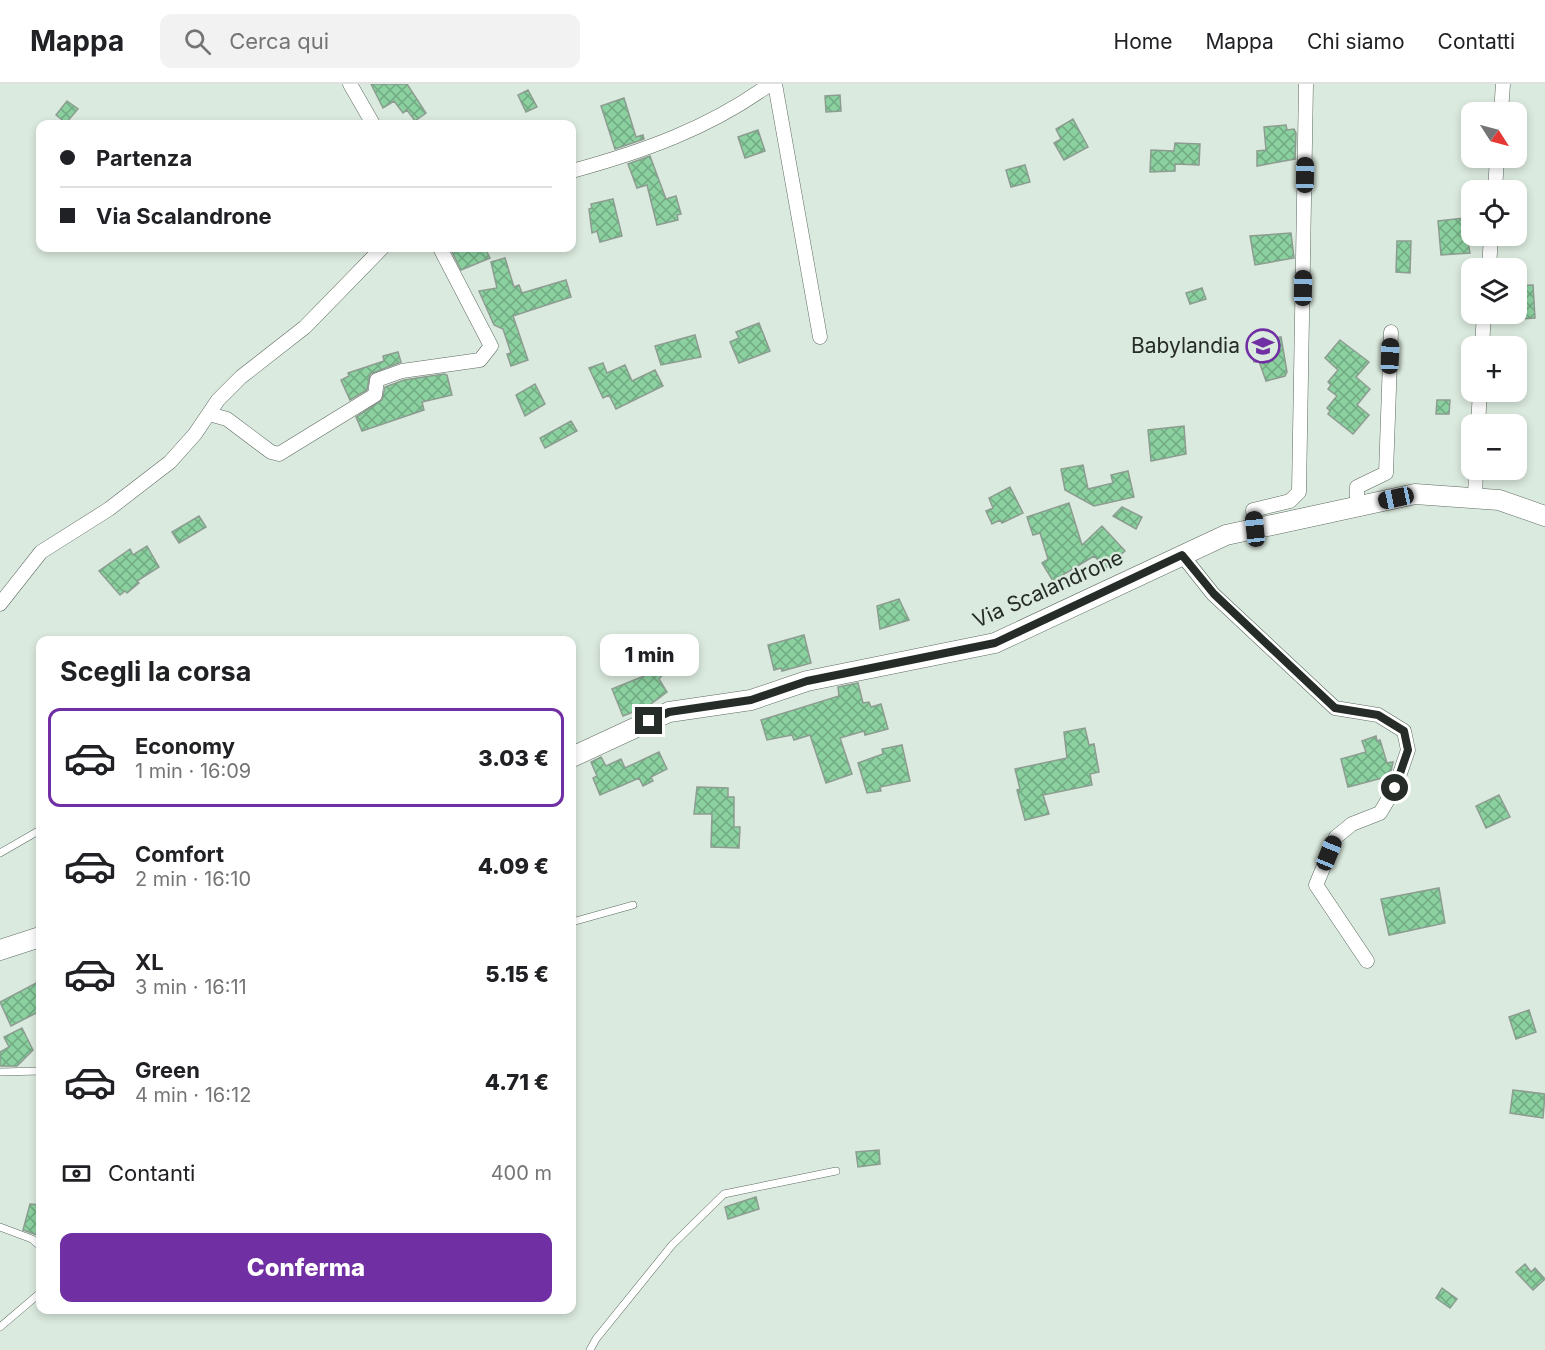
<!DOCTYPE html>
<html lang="it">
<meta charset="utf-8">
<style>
:root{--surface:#fff;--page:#f2f2f2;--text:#202124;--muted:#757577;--line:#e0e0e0;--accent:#712fa4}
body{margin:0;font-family:Inter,sans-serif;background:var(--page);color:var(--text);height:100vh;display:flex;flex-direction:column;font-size:22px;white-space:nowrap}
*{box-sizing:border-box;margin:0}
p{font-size:20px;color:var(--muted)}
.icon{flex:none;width:33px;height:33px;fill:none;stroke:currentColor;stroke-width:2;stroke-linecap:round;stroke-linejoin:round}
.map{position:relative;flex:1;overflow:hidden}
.sheet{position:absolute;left:36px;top:552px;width:540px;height:678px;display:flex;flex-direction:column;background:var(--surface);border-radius:12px;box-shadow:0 3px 9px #0003}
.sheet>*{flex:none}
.guide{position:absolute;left:36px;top:36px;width:540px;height:132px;border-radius:12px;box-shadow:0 3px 9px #0003;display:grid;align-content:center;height:132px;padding:0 24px;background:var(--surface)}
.needle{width:39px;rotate:126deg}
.buttons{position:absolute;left:1461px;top:18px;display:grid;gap:12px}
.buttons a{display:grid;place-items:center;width:66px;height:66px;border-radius:12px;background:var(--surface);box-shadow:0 3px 9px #0003;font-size:30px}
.end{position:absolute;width:27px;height:27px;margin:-14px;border:8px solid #262c27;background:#fff;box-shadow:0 0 0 3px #fff}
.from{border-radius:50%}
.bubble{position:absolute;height:42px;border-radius:12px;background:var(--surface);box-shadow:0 3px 9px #0003;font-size:20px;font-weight:800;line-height:42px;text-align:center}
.car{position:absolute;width:18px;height:36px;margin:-18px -9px;border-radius:8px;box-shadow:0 0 4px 2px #0007;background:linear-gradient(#222 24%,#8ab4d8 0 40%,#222 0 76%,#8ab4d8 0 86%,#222 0)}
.guide b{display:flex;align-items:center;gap:21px;height:57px;font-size:22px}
.guide b+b{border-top:2px solid var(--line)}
.guide i{width:15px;height:15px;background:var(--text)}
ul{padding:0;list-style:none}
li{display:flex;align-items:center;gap:18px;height:99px;margin:0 12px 9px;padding:0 12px;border:3px solid transparent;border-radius:12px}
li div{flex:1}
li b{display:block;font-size:22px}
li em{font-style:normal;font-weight:800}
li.on{border-color:var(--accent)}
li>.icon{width:54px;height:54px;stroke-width:1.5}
h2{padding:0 24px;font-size:27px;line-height:72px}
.pay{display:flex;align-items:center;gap:15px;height:66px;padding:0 24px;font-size:22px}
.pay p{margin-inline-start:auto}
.primary-button{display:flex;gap:12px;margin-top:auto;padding:12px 24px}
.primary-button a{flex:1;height:69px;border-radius:12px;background:var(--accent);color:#fff;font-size:24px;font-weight:800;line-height:69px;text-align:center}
header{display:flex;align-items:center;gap:36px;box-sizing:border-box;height:84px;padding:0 30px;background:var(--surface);border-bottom:2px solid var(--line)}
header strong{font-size:28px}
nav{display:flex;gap:33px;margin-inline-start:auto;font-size:21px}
.search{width:420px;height:54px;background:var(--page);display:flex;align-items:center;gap:15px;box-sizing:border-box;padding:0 21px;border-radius:12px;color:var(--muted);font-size:22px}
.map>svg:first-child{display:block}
.building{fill:url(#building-cross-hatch);stroke:#8d9c91;stroke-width:1.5}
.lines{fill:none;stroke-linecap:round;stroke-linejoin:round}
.lane-casing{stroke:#5d6a60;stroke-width:8}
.street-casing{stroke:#5d6a60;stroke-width:15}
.secondary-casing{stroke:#5d6a60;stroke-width:21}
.lane{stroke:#fff;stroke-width:7}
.street{stroke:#fff;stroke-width:14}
.secondary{stroke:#fff;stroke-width:20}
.route{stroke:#262c27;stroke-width:8}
.labels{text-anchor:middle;stroke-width:4.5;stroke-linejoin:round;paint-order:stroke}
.poi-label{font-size:21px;fill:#262c27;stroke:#dbeade;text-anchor:end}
.street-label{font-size:21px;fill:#262c27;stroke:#dbeade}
</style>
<header>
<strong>Mappa</strong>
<div class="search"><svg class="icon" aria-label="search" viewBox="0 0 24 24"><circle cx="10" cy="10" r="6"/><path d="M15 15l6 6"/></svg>Cerca qui</div>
<nav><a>Home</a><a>Mappa</a><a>Chi siamo</a><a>Contatti</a></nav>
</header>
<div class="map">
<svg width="1545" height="1266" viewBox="0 0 1545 1266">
<defs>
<pattern id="building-cross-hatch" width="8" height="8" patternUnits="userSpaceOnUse" patternTransform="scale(1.5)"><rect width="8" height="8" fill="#8bd19f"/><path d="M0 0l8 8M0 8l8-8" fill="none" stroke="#71aa82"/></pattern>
</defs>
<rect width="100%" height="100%" fill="#dbeade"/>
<path class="building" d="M371 0H407L426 29 415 37 407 26 403 29 394 17 383 24Z
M528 6 537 23 526 28 518 11Z
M840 11 841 27 826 28 825 12Z
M624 14 636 53 643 51 644 55 615 65 601 22Z
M67 17 78 25 66 39 56 31Z
M1073 35 1088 63 1064 76 1054 59 1061 55 1056 45Z
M1286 41 1287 46 1294 45 1296 49 1295 75 1257 82V67L1266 66 1264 43Z
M758 46 765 67 745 74 738 53Z
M1175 59 1200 60 1199 81 1175 80V87L1150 88 1151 66 1174 67Z
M650 72 666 115 676 112 681 130 677 131 678 136 657 141 647 101 637 104 628 80Z
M1025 81 1030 98 1011 103 1006 86Z
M613 115 622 152 600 158 597 147 592 149 589 125 592 124 591 120Z
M1464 134 1470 169 1441 171 1438 137Z
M1291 149 1294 174 1255 181 1250 152Z
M1397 157H1411L1410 189 1396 188Z
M450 164H485L490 174 461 186Z
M505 174 514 203 519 201 522 209 566 196 571 213 513 232 528 276 511 282 507 270 511 269 503 245 494 241 479 207 497 204 491 178Z
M1533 201 1535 234 1518 235 1516 202Z
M1202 204 1206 215 1190 220 1186 209Z
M759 239 770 267 739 279 730 258 739 254 736 248Z
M695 251 701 273 661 281 655 262Z
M1281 253 1287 288 1285 292 1266 297 1259 277 1254 278 1250 259Z
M1340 256 1369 278 1356 293 1370 305 1357 321 1369 331 1353 350 1328 330 1330 327 1327 324 1337 312 1328 305 1331 301 1328 298 1338 286 1325 274Z
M398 268 401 278 370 290 367 306 350 316 341 296 349 292 348 289 384 277 383 272Z
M603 279 607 289 625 281 632 297 655 286 663 302 616 325 609 311 603 314 589 284Z
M444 290 447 291 452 311 422 318 424 326 362 347 356 333 382 316 385 303 404 296Z
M535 300 545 320 525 332 516 311Z
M1437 316H1450L1449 330H1436Z
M571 337 577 347 545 364 540 354Z
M1184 342 1186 370 1151 377 1148 346Z
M1083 381 1088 405 1113 399 1111 391 1128 387 1134 413 1094 422 1065 406 1061 385Z
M1010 403 1023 429 1002 439 1000 436 992 440 986 427 993 424 989 414Z
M1069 419 1082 461 1102 442 1125 467 1106 484 1094 472 1053 497 1042 479 1048 475 1040 449 1033 451 1027 433Z
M1122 423 1142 433 1136 445 1113 432Z
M199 432 206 443 179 459 172 448Z
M147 462 159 483 137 497 139 499 127 509 125 507 120 511 99 487 130 465 133 471Z
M899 515 909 536 880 545 877 522Z
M804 551 811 579 782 587 781 584 774 586 768 561Z
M655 570 668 584 659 595 667 608 648 622 623 632 612 605 649 590 638 583Z
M858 599 863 619 869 618 871 623 881 620 888 645 865 651 864 647 840 654 852 690 826 699 810 651 794 656 792 651 767 656 761 636 839 612 838 603Z
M1085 644 1089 661 1094 660 1099 688 1090 690 1092 701 1043 711 1049 730 1025 736 1017 706 1020 705 1015 685 1067 674 1064 648Z
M1376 652 1377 657 1380 656 1387 679 1393 678 1390 692 1348 703 1341 675 1366 668 1362 657Z
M902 661 910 697 880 703 881 707 867 709 858 679 883 670 882 665Z
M659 668 667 685 651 693 653 697 643 702 639 694 600 711 593 694 597 692 591 678 601 673 606 682 621 675 625 684Z
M697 703 728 704V713H734V743H740L739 764 711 763 712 730H694Z
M1499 711 1510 733 1486 744 1476 722Z
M1439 804 1445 839 1389 851 1381 815Z
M40 897V927L11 942 0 918Z
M1529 926 1536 948 1516 955 1509 933Z
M22 944 33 966 17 982H0V968L9 963 4 953Z
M1513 1006 1545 1010 1543 1034 1510 1029Z
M879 1066 880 1080 858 1083 856 1068Z
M756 1113 759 1125 728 1135 725 1123Z
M30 1120 40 1121V1152L23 1146Z
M1525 1180 1531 1188 1535 1184 1545 1195 1533 1206 1516 1188Z
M1442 1204 1457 1215 1450 1224 1436 1214Z"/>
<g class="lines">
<defs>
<path id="lane" d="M0 769 40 746
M572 838 633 821
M0 988 40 987
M0 1143 32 1155 40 1162
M0 1243 40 1209
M590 1266 596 1255 672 1161 724 1110 836 1087"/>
<path id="street" d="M350 0 373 40
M775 0 820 253
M1501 28 1503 0
M572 87C642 68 710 44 770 0
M1495 106 1497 74
M1489 184 1491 152
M1482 262 1484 230
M209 330 227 335 271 368 279 370 375 311 377 296 402 287 480 276 491 262 440 164
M1478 340 1480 308
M1475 414 1476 386
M1357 422V403L1386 389 1391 248
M1255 445 1253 426 1290 417 1299 408 1306 0
M1182 471 1213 510 1335 624 1378 631 1404 647 1408 666 1395 704 1380 729 1352 740 1336 753 1316 801 1367 877
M0 520 41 468 109 425 170 378 195 350 218 316 241 293 305 243 382 164"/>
<path id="secondary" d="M572 673 669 628 751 616 807 597 995 559 1226 451 1415 410 1499 416 1545 432
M0 866 40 853"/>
</defs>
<use href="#lane" class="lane-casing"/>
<use href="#street" class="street-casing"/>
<use href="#secondary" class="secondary-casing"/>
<use href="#lane" class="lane"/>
<use href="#street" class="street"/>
<use href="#secondary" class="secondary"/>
</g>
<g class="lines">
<path class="route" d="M649 637 669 628 751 616 807 597 995 559 1182 471 1214 510 1335 624 1378 631 1404 647 1408 666 1395 704"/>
</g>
<defs>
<symbol id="school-ring" viewBox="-11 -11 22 22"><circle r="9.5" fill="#dbeade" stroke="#712fa4" stroke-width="1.5"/><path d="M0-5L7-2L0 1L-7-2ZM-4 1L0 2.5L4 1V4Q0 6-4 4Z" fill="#712fa4"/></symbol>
</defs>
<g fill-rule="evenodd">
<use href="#school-ring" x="1244" y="243" width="38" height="38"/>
</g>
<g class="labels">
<g class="poi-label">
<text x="1240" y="269">Babylandia</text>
</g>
<g class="street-label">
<text transform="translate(1048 505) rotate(-24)" y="7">Via Scalandrone</text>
</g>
</g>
</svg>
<div class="buttons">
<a><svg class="needle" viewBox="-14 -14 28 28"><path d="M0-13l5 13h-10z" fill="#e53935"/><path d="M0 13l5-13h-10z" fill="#757577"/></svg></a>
<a><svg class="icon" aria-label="locate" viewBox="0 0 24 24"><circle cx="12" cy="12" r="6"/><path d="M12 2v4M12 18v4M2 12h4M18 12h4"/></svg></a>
<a><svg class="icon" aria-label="layers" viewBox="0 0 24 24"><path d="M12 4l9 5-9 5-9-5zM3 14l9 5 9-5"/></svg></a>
<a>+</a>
<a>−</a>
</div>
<i class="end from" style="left:1395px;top:704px"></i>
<i class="end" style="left:649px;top:637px"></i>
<div class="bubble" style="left:600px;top:550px;width:99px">1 min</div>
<i class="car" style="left:1305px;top:91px;rotate:1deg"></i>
<i class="car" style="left:1303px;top:204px;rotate:1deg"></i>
<i class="car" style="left:1390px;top:272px;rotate:2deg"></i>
<i class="car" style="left:1396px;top:414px;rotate:258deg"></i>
<i class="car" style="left:1255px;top:445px;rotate:354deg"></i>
<i class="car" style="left:1329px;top:769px;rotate:22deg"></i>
<div class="guide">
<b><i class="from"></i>Partenza</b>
<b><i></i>Via Scalandrone</b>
</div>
<section class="sheet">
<h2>Scegli la corsa</h2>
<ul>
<li class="on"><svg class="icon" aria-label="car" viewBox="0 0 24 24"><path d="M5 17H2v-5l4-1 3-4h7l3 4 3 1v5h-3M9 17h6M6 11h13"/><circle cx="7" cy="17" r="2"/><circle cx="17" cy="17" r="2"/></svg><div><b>Economy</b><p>1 min · 16:09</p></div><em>3.03 €</em></li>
<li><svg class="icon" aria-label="car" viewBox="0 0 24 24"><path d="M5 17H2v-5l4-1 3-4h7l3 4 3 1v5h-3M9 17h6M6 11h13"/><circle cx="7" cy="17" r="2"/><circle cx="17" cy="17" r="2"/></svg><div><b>Comfort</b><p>2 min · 16:10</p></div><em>4.09 €</em></li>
<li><svg class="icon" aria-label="car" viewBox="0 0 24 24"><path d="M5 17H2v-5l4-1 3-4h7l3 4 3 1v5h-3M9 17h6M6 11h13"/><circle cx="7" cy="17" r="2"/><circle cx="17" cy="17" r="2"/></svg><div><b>XL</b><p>3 min · 16:11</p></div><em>5.15 €</em></li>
<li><svg class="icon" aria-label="car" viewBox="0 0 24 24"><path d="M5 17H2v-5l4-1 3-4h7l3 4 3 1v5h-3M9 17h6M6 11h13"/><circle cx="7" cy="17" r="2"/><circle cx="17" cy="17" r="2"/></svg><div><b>Green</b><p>4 min · 16:12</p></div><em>4.71 €</em></li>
</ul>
<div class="pay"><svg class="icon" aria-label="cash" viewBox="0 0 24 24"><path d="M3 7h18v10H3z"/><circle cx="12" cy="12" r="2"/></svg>Contanti<p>400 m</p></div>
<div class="primary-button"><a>Conferma</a></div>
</section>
</div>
